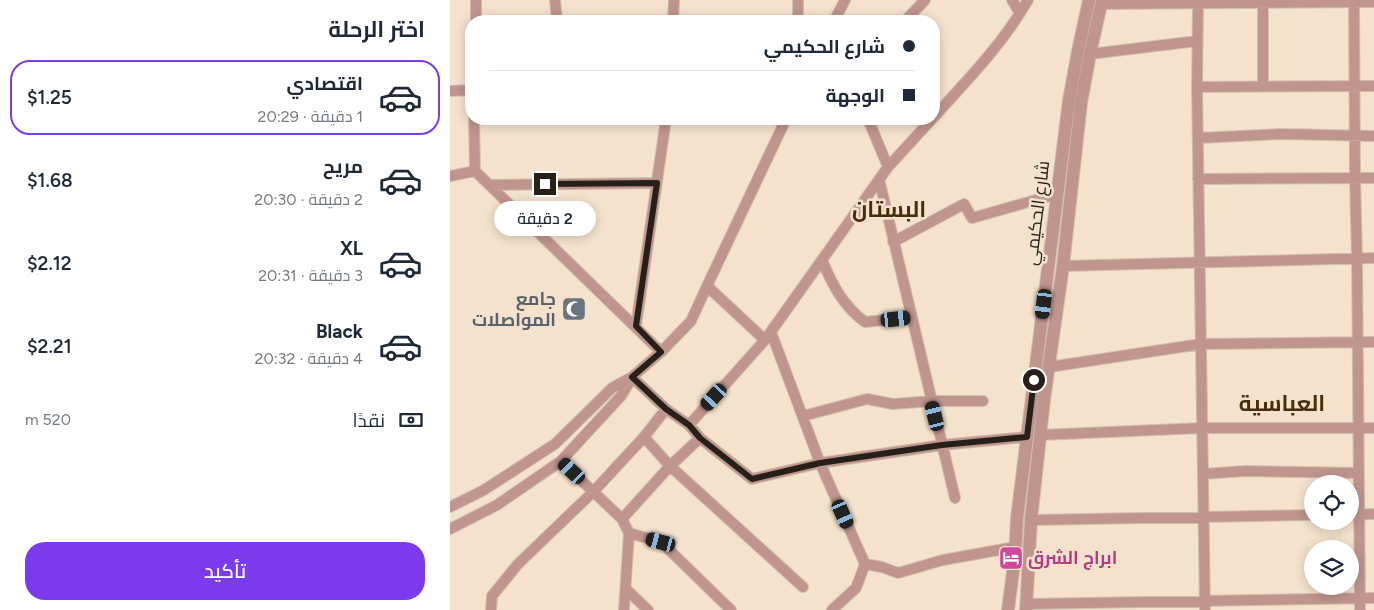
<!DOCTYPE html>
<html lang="ar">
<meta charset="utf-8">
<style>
:root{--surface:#fff;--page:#f2f2f3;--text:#1f2937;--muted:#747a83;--line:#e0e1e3;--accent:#7c3aed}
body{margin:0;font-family:Figtree,Cairo,sans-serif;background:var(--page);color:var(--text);direction:rtl;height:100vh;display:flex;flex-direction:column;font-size:19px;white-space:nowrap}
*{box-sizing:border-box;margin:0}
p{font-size:16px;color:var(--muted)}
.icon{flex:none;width:28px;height:28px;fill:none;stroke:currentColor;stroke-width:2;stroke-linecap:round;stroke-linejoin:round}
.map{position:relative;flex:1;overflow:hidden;direction:ltr}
.sheet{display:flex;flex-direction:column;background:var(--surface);width:450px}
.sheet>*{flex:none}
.guide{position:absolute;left:15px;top:15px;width:475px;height:110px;border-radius:20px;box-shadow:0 2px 12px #0003;direction:rtl;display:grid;align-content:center;height:110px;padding:0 25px;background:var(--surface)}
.tools{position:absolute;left:854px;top:475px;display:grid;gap:10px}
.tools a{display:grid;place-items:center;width:55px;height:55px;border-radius:50%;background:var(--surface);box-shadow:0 2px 12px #0003;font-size:25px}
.end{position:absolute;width:22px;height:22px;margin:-11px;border:6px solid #272019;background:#fff;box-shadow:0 0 0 2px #fff}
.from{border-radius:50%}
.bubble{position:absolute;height:35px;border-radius:18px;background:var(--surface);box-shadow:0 2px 12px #0003;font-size:16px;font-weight:600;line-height:35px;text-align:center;direction:rtl}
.car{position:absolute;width:15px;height:30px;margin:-15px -8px;border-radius:6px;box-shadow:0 0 4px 1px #0007;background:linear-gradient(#222 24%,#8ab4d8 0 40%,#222 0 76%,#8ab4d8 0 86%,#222 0)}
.guide b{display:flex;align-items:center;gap:18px;height:48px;font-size:19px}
.guide b+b{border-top:1px solid var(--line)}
.guide i{width:12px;height:12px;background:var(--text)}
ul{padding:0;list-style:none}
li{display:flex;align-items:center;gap:15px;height:75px;margin:0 10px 8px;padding:0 15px;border:2px solid transparent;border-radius:20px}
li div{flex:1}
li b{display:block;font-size:19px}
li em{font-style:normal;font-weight:600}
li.selected{border-color:var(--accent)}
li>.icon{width:45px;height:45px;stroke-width:1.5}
h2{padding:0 25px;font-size:22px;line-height:60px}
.pay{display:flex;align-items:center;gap:12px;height:55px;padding:0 25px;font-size:19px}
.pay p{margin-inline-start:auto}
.primary-button{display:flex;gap:10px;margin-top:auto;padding:10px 25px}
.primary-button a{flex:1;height:58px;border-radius:20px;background:var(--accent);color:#fff;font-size:20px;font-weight:600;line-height:58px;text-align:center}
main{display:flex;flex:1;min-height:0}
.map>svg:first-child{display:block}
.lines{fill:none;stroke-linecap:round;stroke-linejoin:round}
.minor-casing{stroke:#d0bfad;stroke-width:12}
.tertiary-casing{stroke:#d0bfad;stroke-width:14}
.minor{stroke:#c0958e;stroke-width:10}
.tertiary{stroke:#c0958e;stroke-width:12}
.route{stroke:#272019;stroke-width:6}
.labels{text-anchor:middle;stroke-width:5;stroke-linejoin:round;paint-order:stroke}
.street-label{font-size:18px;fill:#272019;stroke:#f5e2cd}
.worship-label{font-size:18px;font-weight:bold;fill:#5b616d;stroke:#f5e2cd;text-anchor:end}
.hotel-label{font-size:18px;font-weight:bold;fill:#b23c85;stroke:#f5e2cd;text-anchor:start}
.district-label{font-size:22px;font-weight:bold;fill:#482d0d;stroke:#f5e2cd}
</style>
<main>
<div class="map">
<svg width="924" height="610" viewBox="0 0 924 610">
<rect width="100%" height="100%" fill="#f5e2cd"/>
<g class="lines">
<defs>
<path id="minor" d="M105 0 107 21
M348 0V21
M562 0 570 13
M904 2 905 178 907 258 910 610
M748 3 747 87 924 86
M813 3V86
M651 4 924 2
M26 21V0
M223 21 224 0
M384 21 395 0
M455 21 475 0
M640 54 747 41
M747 87 755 610
M0 91 21 90
M484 117C518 79 552 45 578 0
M24 119 25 171
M418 119 438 167 482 119
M748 138 833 134 924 136
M0 176 25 171 211 352
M429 179 505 498
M748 179 924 178
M39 185 207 183
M443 242 514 204 522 218 607 194
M372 260C382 284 393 306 415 322L461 317
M613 266 924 258
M257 286 315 340 438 167
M186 326 216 119
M599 367 751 344 924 342
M182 377 216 409 239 425 315 340
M353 416 417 399 443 404 482 401H533
M239 425 250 438 302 479 370 463 321 332
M590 435 752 428H924
M194 437 220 466 353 587
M111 461 172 519 179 533 174 610
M753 474 795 471 909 473
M0 507 34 490 105 444 162 388 182 377 211 352 241 321 257 286 336 119
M900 515 924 514
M172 519 220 466 250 438
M581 520 862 515
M0 529 47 505 111 461 171 396 182 378
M179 533 211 542 281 610
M415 564 432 567 448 573 493 560 565 547
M176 589 198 610
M577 604 924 598
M41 610 42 596 68 564 144 491 194 437 216 409
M382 610 406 588 415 564 370 463 492 445 577 437"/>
<path id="tertiary" d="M558 610 565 556 567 518 619 100 628 51 639 0
M576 610 581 520 594 400 613 266 631 103 640 54 652 0"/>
</defs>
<use href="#minor" class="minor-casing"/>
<use href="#tertiary" class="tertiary-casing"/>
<use href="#minor" class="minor"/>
<use href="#tertiary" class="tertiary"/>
</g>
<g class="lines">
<path class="route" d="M95 184 207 183 186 326 211 352 182 377 216 409 239 425 250 438 302 479 370 463 492 445 577 437 584 380"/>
</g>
<defs>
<symbol id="mosque-square" viewBox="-11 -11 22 22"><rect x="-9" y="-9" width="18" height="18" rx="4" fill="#6b7280" stroke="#f5e2cd"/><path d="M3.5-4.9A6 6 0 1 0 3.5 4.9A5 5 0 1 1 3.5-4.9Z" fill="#fff"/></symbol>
<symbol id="hotel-square" viewBox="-11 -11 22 22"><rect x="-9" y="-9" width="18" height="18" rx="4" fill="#d1479c" stroke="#f5e2cd"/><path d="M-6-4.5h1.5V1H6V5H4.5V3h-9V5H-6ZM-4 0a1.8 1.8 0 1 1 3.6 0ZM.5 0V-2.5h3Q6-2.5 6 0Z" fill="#fff"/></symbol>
</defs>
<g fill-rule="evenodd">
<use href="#mosque-square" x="110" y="295" width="28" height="28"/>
<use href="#hotel-square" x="547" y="544" width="28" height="28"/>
</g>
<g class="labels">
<g class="street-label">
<text transform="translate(587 213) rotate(-83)" y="6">شارع الحكيمي</text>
</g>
<g class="worship-label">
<text x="106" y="305">جامع<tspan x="106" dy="21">المواصلات</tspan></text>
</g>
<g class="hotel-label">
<text x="578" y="564">ابراج الشرق</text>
</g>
<g class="district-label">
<text x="439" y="217">البستان</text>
<text x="832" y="411">العباسية</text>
</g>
</g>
</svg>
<div class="tools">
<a><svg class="icon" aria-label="locate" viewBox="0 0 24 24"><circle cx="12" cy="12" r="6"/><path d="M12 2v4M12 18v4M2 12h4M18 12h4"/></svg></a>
<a><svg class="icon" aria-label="layers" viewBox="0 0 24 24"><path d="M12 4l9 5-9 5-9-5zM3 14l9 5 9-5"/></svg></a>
</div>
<i class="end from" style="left:584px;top:380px"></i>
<i class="end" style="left:95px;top:184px"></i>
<div class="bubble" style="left:44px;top:201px;width:102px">2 دقيقة</div>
<i class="car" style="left:594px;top:304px;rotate:187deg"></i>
<i class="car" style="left:446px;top:319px;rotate:84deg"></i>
<i class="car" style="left:264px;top:397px;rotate:222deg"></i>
<i class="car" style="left:485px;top:416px;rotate:346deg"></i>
<i class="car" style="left:122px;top:471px;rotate:313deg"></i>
<i class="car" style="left:393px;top:514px;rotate:156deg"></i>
<i class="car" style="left:211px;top:542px;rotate:285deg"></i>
<div class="guide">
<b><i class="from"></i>شارع الحكيمي</b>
<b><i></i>الوجهة</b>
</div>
</div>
<section class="sheet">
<h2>اختر الرحلة</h2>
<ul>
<li class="selected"><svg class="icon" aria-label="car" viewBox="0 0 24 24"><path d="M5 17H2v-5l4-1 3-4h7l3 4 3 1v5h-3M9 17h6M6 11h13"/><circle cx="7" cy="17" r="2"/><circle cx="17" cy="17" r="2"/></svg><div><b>اقتصادي</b><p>1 دقيقة · 20:29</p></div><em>$1.25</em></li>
<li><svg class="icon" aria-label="car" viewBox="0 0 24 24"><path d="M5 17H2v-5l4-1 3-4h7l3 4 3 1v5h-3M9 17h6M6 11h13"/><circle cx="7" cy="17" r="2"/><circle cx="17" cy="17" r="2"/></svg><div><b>مريح</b><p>2 دقيقة · 20:30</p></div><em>$1.68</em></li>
<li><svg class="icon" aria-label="car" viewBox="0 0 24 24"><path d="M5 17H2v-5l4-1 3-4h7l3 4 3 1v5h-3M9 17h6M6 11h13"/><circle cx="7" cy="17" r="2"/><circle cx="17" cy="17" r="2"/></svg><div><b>XL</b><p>3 دقيقة · 20:31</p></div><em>$2.12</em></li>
<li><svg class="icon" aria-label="car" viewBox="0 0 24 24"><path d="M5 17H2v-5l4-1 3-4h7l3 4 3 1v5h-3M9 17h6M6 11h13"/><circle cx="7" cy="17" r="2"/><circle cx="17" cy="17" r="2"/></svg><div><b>Black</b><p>4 دقيقة · 20:32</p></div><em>$2.21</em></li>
</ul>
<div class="pay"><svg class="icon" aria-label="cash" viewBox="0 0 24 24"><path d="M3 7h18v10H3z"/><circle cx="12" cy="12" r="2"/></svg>نقدًا<p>520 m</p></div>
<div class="primary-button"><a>تأكيد</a></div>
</section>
</main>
